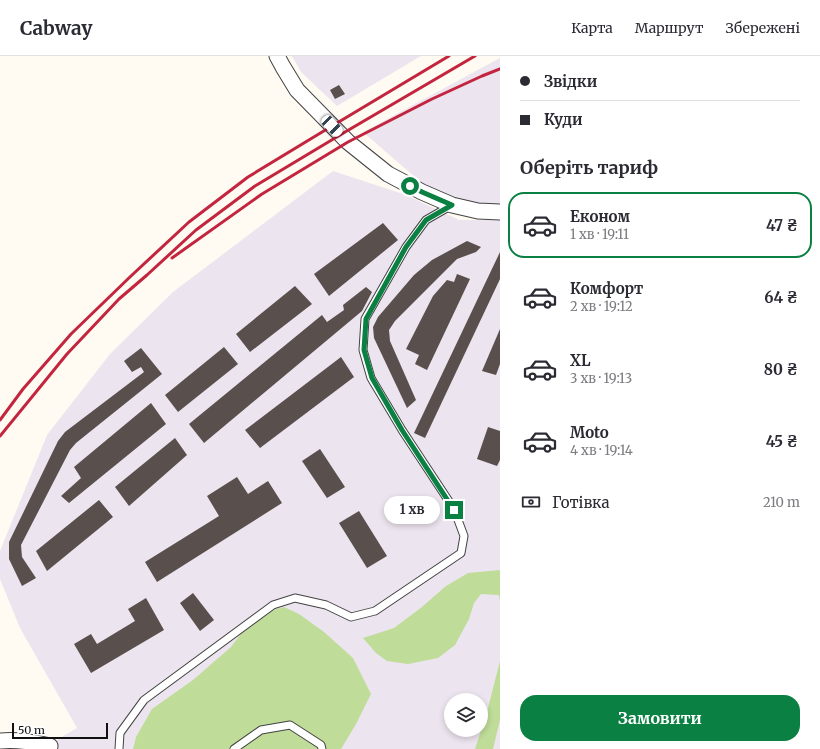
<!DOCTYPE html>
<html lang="uk">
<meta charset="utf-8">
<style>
:root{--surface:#fff;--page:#f7f7f7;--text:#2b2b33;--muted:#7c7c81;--line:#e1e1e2;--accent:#0b8043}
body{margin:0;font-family:Merriweather,serif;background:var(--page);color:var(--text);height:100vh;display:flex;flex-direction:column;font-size:15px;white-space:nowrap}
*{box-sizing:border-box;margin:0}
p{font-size:13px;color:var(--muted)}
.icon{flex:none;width:22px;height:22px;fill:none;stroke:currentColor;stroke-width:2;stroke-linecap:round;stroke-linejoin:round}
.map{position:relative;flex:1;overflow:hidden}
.sheet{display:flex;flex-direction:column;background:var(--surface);width:320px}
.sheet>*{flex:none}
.guide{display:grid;align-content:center;height:88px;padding:0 20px;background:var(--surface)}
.tools{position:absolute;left:444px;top:637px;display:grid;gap:8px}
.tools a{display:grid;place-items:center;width:44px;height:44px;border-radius:50%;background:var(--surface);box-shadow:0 2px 6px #0003;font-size:20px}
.scale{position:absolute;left:12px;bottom:10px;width:96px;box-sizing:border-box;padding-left:4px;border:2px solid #101010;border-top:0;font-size:11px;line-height:14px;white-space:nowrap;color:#101010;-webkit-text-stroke:3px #fff;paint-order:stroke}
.end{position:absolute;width:18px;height:18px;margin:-9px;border:5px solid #0b8043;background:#fff;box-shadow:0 0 0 2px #fff}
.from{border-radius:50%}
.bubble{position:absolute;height:28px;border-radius:14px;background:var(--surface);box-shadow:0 2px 6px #0003;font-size:13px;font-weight:700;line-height:28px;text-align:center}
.car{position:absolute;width:12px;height:24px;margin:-12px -6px;border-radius:5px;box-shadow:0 0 3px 1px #0007;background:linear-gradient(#fff 24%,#345 0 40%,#fff 0 76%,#345 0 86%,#fff 0)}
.guide b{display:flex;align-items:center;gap:14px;height:38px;font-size:15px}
.guide b+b{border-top:1px solid var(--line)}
.guide i{width:10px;height:10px;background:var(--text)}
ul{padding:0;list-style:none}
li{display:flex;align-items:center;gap:12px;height:66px;margin:0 8px 6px;padding:0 12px;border:2px solid transparent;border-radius:16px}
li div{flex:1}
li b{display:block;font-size:15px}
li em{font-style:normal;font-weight:700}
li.current{border-color:var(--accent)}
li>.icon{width:36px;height:36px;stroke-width:1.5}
h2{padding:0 20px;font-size:18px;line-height:48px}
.pay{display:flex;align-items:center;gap:10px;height:44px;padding:0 20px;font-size:15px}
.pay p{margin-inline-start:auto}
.button{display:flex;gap:8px;margin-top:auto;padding:8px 20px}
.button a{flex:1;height:46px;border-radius:16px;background:var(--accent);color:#fff;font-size:16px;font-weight:700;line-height:46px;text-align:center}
header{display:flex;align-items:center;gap:24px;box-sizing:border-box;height:56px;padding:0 20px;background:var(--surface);border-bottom:1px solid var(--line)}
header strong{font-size:19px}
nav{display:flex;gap:22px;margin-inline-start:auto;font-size:14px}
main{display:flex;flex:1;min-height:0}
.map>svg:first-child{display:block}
.industrial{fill:#ece4ee;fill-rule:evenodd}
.forest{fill:#bfdc99}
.building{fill:#594f4c}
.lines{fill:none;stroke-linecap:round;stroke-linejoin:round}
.lane-casing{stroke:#434343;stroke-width:9}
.street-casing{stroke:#434343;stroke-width:17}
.lane{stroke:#fff;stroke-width:7}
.street{stroke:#fff;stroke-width:15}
.rail{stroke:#c3243e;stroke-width:3}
.route{stroke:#0b8043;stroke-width:5}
</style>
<header>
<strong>Cabway</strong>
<nav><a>Карта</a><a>Маршрут</a><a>Збережені</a></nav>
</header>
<main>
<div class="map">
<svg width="500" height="693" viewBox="0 0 500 693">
<rect width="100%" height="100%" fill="#fffbf2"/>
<path class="industrial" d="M292 0H421L337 50 301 16Z
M500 2V151L467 148 424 129 363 76Z
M333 115 406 139 459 164H500V693H0V685L48 689 77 672 20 572 0 523V495L47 379 110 298 173 236ZM451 644H481V674H451Z"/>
<path class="forest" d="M500 514V545L499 539 481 538 474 547 469 563 455 589 438 602 408 608 387 605 376 597 363 582 394 572 422 551 446 530 468 517Z
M284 551 299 558 324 576 353 602 371 638 356 668 341 693H133L136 681 152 653 193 624 231 591 243 575 261 557Z
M500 605V664L493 693H475L487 656Z"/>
<path class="building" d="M339 29 345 38 335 43 330 34Z
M383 167 398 184 329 240 314 218Z
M467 185 481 191 476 196 457 203 395 265 389 274 390 285 416 344 407 352 374 282 373 271 378 261 414 219 432 204Z
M500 196V223L425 382 414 377Z
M457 218 470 223 427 314 415 308 419 299 406 293 433 240 447 224 454 226Z
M295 230 312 248 250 296 236 278Z
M366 231 372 236 362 255 204 387 189 368 322 259 327 266 344 254 343 249Z
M500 273V308L496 319 482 315Z
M224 291 238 308 178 356 165 339Z
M141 292 162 318 76 387 70 394 21 489 22 501 36 522 22 530 9 503V486L58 385 65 376 144 316 141 311 132 316 124 305Z
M341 301 354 321 260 392 245 374Z
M151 347 166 368 69 447 61 440 81 422 74 411Z
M488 371 500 375V404L497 410 477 403Z
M175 382 187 399 129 450 115 431Z
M320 393 345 431 327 442 302 405Z
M237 421 248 438 268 425 282 447 157 526 145 506 219 460 207 440Z
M99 444 113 461 47 515 36 495Z
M359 455 387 500 367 512 339 467Z
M193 537 214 564 200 575 180 547Z
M146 542 164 574 91 617 74 588 91 578 97 588 135 565 128 553Z"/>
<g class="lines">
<defs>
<path id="lane" d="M119 693 120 677 144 644 273 549 295 542 326 549 351 561 375 555 461 497 464 480 454 453 402 374 371 322 363 294 365 263 406 191 426 164 452 149
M234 693 261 674 290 669 321 689 322 693"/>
<path id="street" d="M277 0 283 11 297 34 348 86 388 118 422 136 452 149 478 155 500 156
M0 685C17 683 33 686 50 690"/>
</defs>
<use href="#lane" class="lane-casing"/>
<use href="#street" class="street-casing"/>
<use href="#lane" class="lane"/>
<use href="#street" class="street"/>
<path class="rail" d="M172 202 262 138 348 86 432 43 482 20 500 13
M0 364 23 333 71 278 131 220 189 166 248 121 332 70 449 0
M0 380 67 298 119 243 147 219 196 174 255 130 340 79 475 0"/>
</g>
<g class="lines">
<path class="route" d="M410 130 422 136 452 149 426 164 406 191 366 263 364 294 372 322 402 374 454 454"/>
</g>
</svg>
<div class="tools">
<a><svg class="icon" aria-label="layers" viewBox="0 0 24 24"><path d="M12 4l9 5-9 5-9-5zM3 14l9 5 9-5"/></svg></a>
</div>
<div class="scale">50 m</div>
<i class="end from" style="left:410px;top:130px"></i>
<i class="end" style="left:454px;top:454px"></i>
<div class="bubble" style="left:384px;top:440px;width:56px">1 хв</div>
<i class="car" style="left:332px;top:70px;rotate:136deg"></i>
</div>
<section class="sheet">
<div class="guide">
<b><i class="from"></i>Звідки</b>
<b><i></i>Куди</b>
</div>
<h2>Оберіть тариф</h2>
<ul>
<li class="current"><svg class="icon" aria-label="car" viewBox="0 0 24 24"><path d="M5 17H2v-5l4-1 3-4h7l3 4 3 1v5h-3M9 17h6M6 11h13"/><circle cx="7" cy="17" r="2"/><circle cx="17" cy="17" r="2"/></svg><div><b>Економ</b><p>1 хв · 19:11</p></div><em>47 ₴</em></li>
<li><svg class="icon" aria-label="car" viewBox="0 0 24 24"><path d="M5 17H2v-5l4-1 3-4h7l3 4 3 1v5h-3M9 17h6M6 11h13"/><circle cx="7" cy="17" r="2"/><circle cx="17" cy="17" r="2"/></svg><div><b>Комфорт</b><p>2 хв · 19:12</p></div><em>64 ₴</em></li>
<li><svg class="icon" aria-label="car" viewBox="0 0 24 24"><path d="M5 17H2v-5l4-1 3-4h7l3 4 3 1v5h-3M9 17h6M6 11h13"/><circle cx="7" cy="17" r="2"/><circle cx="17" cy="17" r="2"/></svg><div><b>XL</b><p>3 хв · 19:13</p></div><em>80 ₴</em></li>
<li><svg class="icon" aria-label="car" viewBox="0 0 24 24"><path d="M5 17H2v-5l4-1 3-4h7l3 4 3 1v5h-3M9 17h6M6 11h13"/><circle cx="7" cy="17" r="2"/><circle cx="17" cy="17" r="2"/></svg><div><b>Moto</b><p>4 хв · 19:14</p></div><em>45 ₴</em></li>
</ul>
<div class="pay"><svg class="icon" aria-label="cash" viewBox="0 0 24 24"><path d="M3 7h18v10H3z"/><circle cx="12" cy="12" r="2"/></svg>Готівка<p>210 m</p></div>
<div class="button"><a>Замовити</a></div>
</section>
</main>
